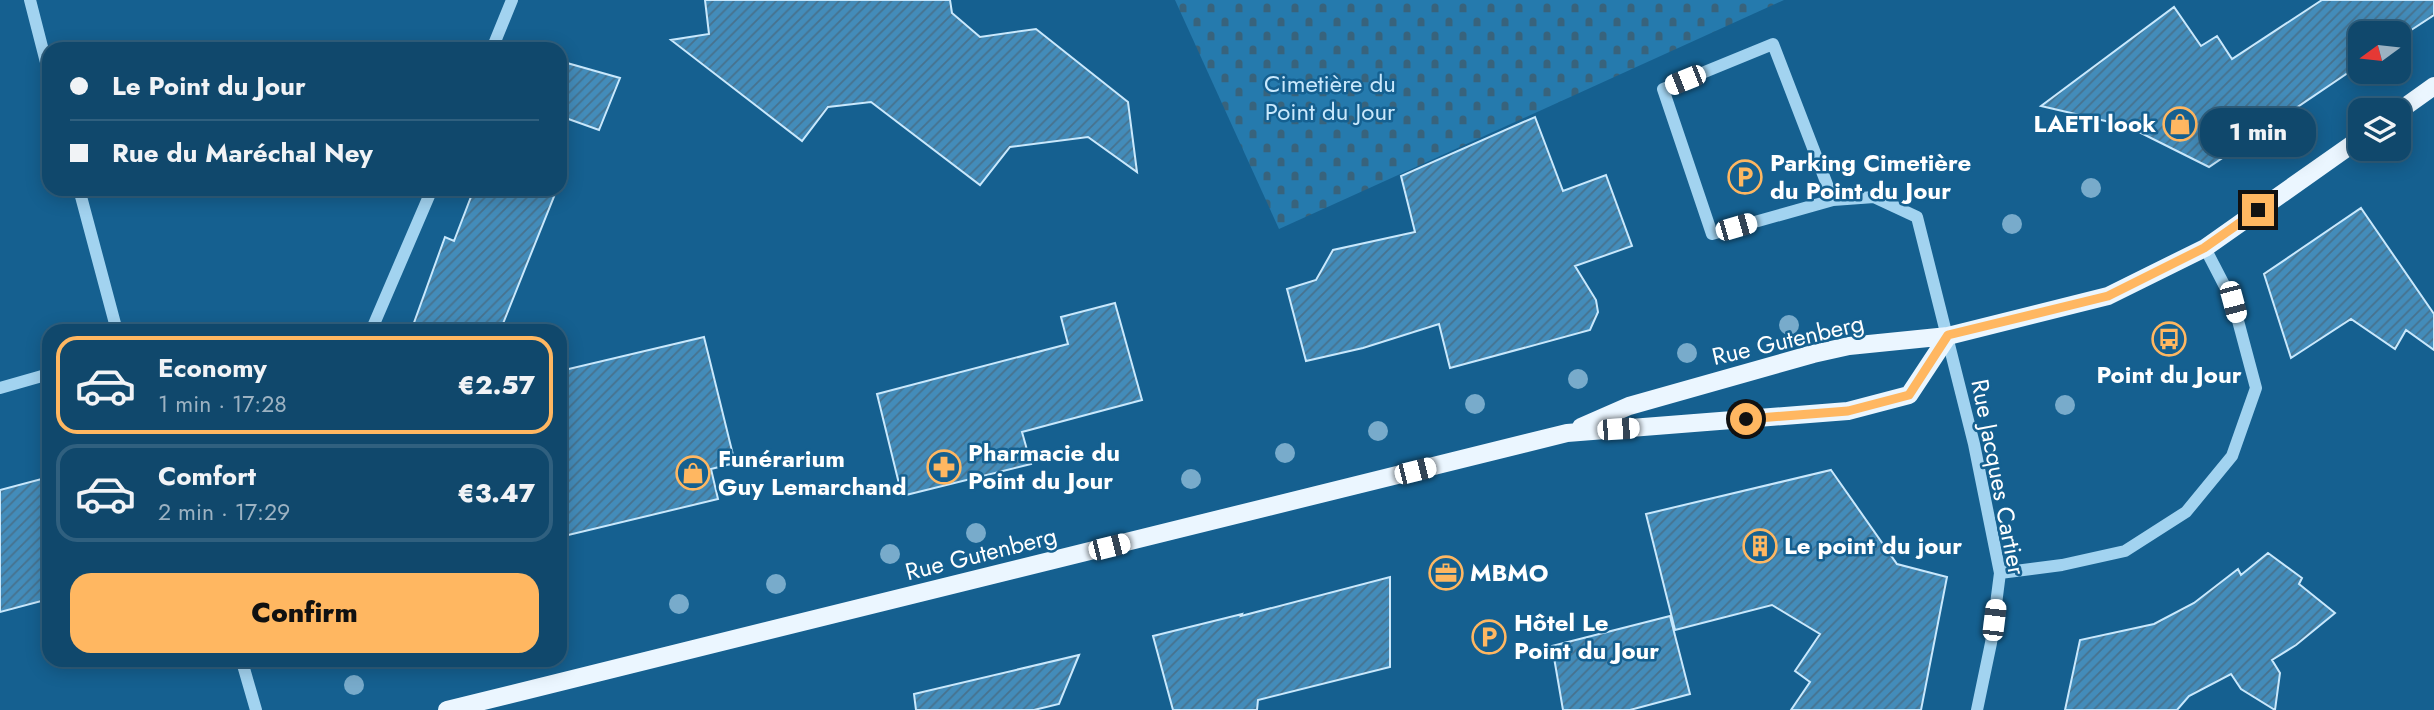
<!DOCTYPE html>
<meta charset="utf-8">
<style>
:root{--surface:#10486c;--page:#194f72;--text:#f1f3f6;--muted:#9cb2c2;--line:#30607f;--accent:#ffb761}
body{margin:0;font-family:Jost,sans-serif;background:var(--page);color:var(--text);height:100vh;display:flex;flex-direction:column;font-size:26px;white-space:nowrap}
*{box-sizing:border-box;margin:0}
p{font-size:23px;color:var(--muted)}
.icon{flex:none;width:38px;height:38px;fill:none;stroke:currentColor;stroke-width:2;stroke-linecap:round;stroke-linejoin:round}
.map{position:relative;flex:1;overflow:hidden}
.drawer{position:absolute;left:42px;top:324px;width:525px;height:343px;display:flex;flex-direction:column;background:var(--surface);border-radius:21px;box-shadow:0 4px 18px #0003,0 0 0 2px var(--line)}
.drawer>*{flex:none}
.hud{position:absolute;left:42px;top:42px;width:525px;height:154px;border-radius:21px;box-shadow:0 4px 18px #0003,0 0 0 2px var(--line);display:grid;align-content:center;height:154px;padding:0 28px;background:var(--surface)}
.needle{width:46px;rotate:255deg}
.buttons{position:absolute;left:2348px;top:21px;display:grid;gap:14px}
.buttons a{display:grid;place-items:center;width:63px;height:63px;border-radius:14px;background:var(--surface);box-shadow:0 4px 18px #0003,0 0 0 2px var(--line);font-size:35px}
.end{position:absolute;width:32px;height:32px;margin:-16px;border:9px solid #ffb761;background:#111;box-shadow:0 0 0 4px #111}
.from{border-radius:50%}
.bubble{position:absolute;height:49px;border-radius:21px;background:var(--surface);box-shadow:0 4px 18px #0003,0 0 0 2px var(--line);font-size:23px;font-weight:800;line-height:49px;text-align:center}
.car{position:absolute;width:21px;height:42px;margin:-21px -10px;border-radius:9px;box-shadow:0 0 5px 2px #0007;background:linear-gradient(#fff 24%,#345 0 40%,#fff 0 76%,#345 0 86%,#fff 0)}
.hud b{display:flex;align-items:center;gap:24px;height:66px;font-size:26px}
.hud b+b{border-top:2px solid var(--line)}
.hud i{width:18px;height:18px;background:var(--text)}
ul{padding:12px 0 0;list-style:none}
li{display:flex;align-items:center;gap:21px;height:98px;margin:0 14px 10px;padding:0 14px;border:4px solid var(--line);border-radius:21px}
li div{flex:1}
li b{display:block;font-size:26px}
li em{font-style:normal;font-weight:800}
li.selected{border-color:var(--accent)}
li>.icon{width:63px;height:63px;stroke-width:1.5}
.action{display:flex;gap:14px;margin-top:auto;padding:14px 28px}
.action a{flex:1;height:80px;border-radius:21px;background:var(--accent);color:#111;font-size:28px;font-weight:800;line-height:80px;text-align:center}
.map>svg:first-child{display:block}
.cemetery{fill:url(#cemetery-stones)}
.building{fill:url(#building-hatch);stroke:#c9e8fc;stroke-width:2}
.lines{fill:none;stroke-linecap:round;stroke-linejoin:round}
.minor{stroke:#a2d3f0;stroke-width:12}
.major{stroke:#ebf6ff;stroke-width:18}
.tree{fill:#78abcb}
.route{stroke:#ffb761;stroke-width:9}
.labels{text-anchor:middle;stroke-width:5;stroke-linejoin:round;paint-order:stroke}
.park-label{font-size:24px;fill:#c9e8fc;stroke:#156090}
.poi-label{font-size:24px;font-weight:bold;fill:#fff;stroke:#156090;text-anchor:start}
.street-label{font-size:24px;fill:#fff;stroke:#156090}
</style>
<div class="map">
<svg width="2434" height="710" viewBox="0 0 2434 710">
<defs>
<pattern id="cemetery-stones" width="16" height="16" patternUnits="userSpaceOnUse" patternTransform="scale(1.75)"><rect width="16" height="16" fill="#257aad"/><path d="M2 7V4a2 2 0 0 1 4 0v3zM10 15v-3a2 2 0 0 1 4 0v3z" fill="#38637c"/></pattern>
<pattern id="building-hatch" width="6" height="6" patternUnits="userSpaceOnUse" patternTransform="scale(1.75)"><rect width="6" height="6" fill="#438cba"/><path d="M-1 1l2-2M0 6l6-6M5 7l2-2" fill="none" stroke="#47728e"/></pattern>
</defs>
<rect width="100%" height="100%" fill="#156090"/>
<path class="cemetery" d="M1175 0H1784L1279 229Z"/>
<path class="building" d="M705 0H950L952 13 980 37 1036 29 1128 102 1137 172 1088 137 1010 147 980 185 871 102 828 107 802 141 671 40 709 34Z
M2322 0H2434V15L2399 38V33H2361V64L2209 167 2127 126 2041 106 2174 7 2201 46 2217 36 2232 59Z
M560 61 620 78 599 130 560 116Z
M1535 117 1563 191 1606 175 1632 246 1575 266 1596 300 1598 312 1590 330 1450 368 1439 324 1363 348 1306 361 1287 289 1316 280 1333 250 1415 232 1401 176Z
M474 189H557L500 331H411L445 237 454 241Z
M2361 208 2434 314V350L2406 330 2395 349 2351 319 2291 358 2264 274Z
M1115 303 1142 400 1022 432 1031 464 902 496 877 394 1068 344 1061 317Z
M704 337 735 463 711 469 718 499 560 537V371Z
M1831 470 1897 564 1947 577 1921 710H1791L1810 682 1795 671 1820 634 1772 605 1675 630 1646 514Z
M49 477V599L0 612V490Z
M2268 553 2302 578 2299 584 2335 613 2296 645 2272 660 2280 673 2275 710 2241 689 2231 674 2189 696 2177 710H2065L2080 640 2154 624 2194 603 2238 569 2241 575Z
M1390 577V667L1258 700 1257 710H1173L1153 636 1242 614 1241 616Z
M1670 616 1690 694 1630 710H1563L1552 646Z
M1079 655 1059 704 1034 710H916L914 694Z"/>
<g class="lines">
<path class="minor" d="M30 0 49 74
M492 49 512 0
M79 189 117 331
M1833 200 1712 234 1663 89 1773 44 1833 200 1874 197 1917 217 1974 444 2000 573 1991 643 1977 710
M371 331 432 189
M0 388 49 374
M2000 573 2062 565 2125 551 2186 512 2232 456 2256 388 2233 302 2205 248
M244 660 243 665 256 710"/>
<path class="major" d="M2399 111 2434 86
M1581 427 1629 406 1813 354 1849 346 1948 336 2108 296 2205 248 2361 138
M447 710 1567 433 1848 411 1909 395 1948 336"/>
</g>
<g class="tree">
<circle cx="2091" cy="188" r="10"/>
<circle cx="2012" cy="224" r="10"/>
<circle cx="1789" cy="325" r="10"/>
<circle cx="1687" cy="353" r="10"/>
<circle cx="1578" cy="379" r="10"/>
<circle cx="1475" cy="404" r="10"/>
<circle cx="2065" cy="405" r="10"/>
<circle cx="1378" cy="431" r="10"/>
<circle cx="1285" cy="453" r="10"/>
<circle cx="1191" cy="479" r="10"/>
<circle cx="976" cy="533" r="10"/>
<circle cx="890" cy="554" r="10"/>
<circle cx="776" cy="584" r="10"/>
<circle cx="679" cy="604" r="10"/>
<circle cx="354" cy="685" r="10"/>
</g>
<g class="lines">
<path class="route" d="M1746 419 1848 411 1909 395 1948 335 2108 296 2204 248 2258 210"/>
</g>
<defs>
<symbol id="shop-ring" viewBox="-11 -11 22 22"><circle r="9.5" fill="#156090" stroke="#ffb761" stroke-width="1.5"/><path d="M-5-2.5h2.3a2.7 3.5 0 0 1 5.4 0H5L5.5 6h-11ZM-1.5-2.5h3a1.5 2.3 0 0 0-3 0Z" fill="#ffb761"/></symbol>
<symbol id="parking-ring" viewBox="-11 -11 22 22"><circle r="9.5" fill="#156090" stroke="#ffb761" stroke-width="1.5"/><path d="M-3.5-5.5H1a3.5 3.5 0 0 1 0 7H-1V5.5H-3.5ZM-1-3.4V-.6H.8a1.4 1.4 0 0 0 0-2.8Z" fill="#ffb761"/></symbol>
<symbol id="bus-ring" viewBox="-11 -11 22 22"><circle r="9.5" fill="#156090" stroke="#ffb761" stroke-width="1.5"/><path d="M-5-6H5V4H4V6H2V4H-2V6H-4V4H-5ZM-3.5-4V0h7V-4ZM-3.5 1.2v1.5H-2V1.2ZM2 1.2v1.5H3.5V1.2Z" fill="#ffb761"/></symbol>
<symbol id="pharmacy-ring" viewBox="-11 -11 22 22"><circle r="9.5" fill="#156090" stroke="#ffb761" stroke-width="1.5"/><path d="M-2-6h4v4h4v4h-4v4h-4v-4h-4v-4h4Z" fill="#ffb761"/></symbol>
<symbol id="building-ring" viewBox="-11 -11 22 22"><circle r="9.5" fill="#156090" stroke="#ffb761" stroke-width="1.5"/><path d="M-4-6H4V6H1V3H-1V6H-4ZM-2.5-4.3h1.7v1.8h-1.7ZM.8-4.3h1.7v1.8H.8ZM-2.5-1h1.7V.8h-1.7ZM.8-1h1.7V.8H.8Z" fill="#ffb761"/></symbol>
<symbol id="office-ring" viewBox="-11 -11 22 22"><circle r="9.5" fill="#156090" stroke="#ffb761" stroke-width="1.5"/><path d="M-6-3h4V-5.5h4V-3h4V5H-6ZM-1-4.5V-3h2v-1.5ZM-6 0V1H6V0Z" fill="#ffb761"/></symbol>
</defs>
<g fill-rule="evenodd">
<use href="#shop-ring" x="2161" y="105" width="38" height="38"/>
<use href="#parking-ring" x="1726" y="158" width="38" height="38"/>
<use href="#bus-ring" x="2150" y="320" width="38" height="38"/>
<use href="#pharmacy-ring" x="925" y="448" width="38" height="38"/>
<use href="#shop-ring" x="674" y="454" width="38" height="38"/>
<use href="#building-ring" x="1741" y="527" width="38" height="38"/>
<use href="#office-ring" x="1427" y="554" width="38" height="38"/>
<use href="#parking-ring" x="1470" y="618" width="38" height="38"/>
</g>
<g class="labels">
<g class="park-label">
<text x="1330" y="92">Cimetière du<tspan x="1330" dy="28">Point du Jour</tspan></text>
</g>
<g class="poi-label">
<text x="2156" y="132" text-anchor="end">LAETI look</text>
<text x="1770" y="171">Parking Cimetière<tspan x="1770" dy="28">du Point du Jour</tspan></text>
<text x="2169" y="383" text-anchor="middle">Point du Jour</text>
<text x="968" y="461">Pharmacie du<tspan x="968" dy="28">Point du Jour</tspan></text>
<text x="718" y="467">Funérarium<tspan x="718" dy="28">Guy Lemarchand</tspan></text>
<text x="1784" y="554">Le point du jour</text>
<text x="1470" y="581">MBMO</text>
<text x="1514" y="631">Hôtel Le<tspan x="1514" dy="28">Point du Jour</tspan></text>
</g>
<g class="street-label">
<text transform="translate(1788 340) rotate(-13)" y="8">Rue Gutenberg</text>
<text transform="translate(1998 477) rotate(79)" y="8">Rue Jacques Cartier</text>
<text transform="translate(981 554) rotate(-14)" y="8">Rue Gutenberg</text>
</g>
</g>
</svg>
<div class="buttons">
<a><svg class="needle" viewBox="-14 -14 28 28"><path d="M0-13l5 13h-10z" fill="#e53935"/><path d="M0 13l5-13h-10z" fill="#9cb2c2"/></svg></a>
<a><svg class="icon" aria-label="layers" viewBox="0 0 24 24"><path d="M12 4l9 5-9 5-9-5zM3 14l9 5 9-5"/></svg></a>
</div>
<i class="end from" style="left:1746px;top:419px"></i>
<i class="end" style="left:2258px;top:210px"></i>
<div class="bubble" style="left:2200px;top:108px;width:116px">1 min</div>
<i class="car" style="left:1685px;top:80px;rotate:248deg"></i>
<i class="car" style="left:1736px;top:227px;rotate:74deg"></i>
<i class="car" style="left:2233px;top:302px;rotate:165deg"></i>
<i class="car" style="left:1618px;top:429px;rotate:86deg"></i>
<i class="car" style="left:1415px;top:471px;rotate:76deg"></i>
<i class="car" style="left:1109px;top:547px;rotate:76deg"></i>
<i class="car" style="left:1994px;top:620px;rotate:7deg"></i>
<div class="hud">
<b><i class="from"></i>Le Point du Jour</b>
<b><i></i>Rue du Maréchal Ney</b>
</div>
<section class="drawer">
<ul>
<li class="selected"><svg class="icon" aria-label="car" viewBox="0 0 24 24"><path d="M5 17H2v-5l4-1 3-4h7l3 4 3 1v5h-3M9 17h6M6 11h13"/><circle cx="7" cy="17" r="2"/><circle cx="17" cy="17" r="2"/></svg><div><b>Economy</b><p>1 min · 17:28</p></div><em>€2.57</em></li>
<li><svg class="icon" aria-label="car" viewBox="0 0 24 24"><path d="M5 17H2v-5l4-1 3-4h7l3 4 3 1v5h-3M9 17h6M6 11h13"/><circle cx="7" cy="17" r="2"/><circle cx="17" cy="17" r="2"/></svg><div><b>Comfort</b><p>2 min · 17:29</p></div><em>€3.47</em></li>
</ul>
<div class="action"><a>Confirm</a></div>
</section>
</div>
